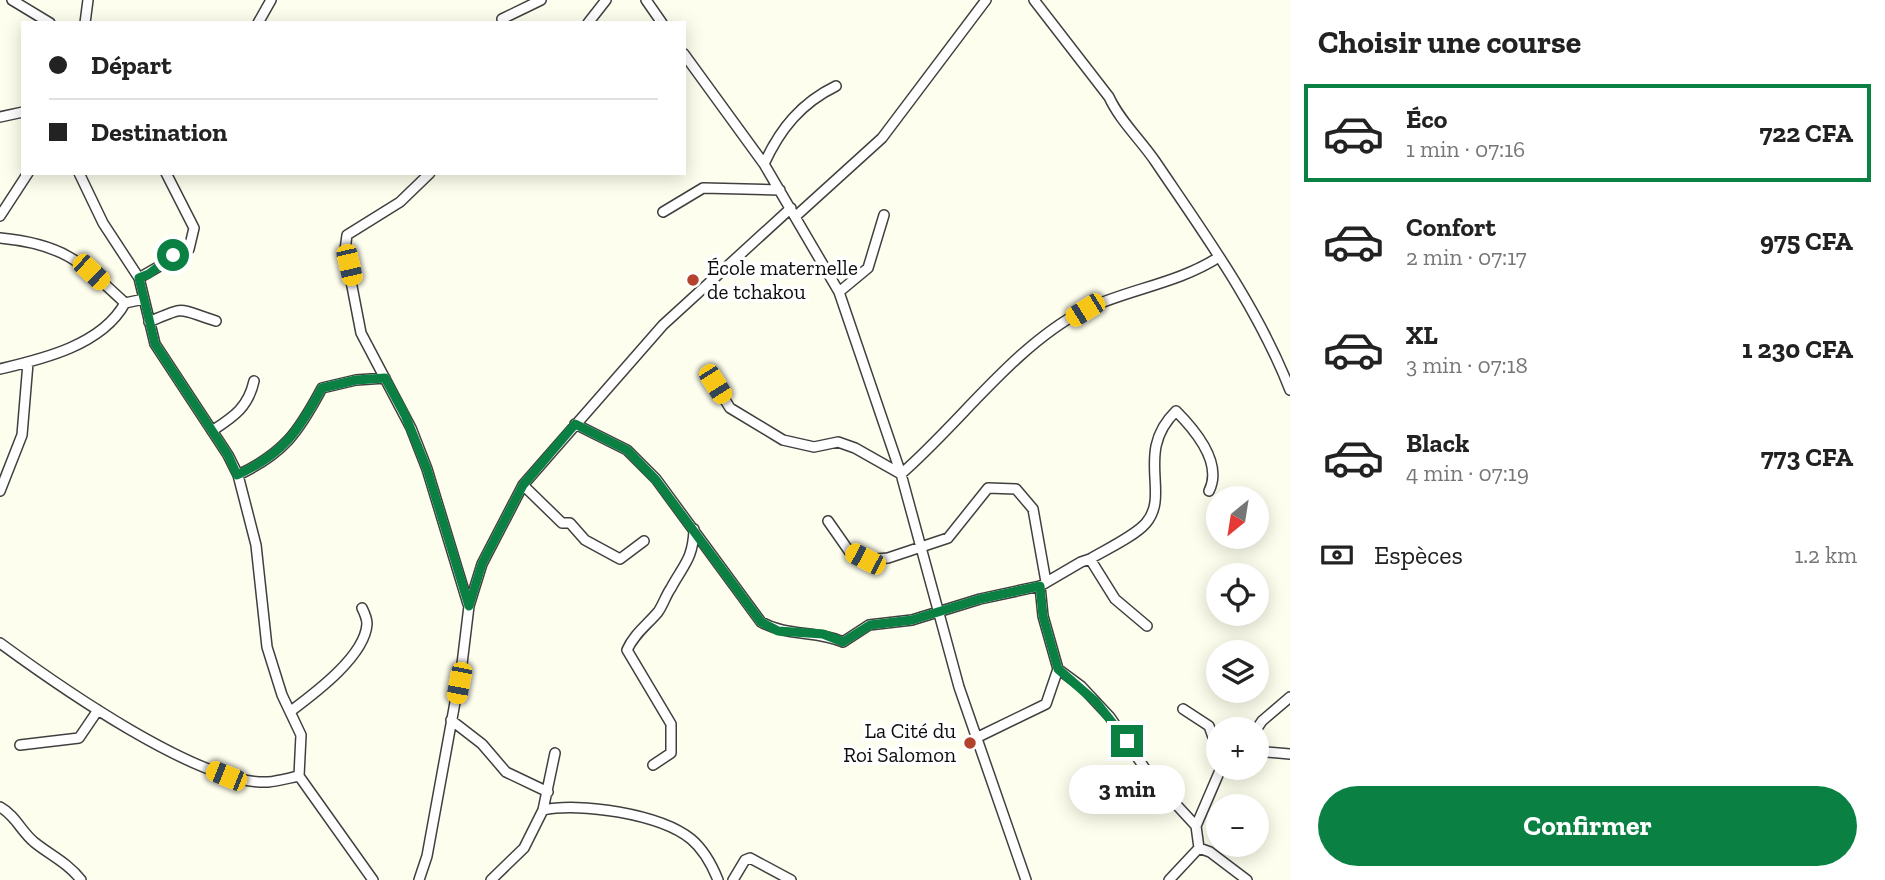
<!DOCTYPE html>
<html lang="fr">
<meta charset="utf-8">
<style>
:root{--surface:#fff;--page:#f6f6f6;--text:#222;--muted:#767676;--line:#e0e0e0;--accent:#0b8043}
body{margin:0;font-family:"Zilla Slab",serif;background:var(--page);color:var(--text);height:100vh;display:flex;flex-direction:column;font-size:26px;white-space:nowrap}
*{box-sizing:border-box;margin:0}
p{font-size:23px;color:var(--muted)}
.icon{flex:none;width:38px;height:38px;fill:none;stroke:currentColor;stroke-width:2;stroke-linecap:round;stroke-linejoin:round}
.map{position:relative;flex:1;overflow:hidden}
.side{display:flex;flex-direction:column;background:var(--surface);width:595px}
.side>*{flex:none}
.hud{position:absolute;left:21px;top:21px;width:665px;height:154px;border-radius:0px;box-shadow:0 4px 18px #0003;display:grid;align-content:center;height:154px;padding:0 28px;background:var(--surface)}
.needle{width:46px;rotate:210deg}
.tools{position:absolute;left:1206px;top:486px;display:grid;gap:14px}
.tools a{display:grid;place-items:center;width:63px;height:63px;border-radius:50%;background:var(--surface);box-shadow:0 4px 18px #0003;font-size:35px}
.end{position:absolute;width:32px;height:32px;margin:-16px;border:9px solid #0b8043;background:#fff;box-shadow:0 0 0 4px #fff}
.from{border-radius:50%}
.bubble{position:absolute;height:49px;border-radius:24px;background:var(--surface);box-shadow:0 4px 18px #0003;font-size:23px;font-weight:800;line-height:49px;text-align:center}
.car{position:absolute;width:21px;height:42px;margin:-21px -10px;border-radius:9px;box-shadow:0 0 5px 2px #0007;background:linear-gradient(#f5c518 24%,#345 0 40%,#f5c518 0 76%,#345 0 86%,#f5c518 0)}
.hud b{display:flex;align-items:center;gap:24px;height:66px;font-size:26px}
.hud b+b{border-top:2px solid var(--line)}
.hud i{width:18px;height:18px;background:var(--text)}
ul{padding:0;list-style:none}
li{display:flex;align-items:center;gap:21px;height:98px;margin:0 14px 10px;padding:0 14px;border:4px solid transparent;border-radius:0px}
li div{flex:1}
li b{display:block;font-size:26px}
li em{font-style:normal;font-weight:800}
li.active{border-color:var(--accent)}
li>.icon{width:63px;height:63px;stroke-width:1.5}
h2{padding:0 28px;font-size:32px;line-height:84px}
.pay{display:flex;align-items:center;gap:18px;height:77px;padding:0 28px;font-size:26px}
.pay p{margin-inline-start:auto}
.cta{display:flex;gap:14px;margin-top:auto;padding:14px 28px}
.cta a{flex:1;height:80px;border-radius:42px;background:var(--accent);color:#fff;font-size:28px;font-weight:800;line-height:80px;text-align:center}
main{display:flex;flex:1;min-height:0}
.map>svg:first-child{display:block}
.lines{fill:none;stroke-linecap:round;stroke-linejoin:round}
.street-casing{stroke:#404040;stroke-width:12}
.street{stroke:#fff;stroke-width:9}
.route{stroke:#0b8043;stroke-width:9}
.poi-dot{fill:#b4432d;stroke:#fff;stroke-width:2.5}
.labels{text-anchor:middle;stroke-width:7;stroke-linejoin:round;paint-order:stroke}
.poi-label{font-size:21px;fill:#0d0d0d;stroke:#fff;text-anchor:start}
</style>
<main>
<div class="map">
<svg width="1290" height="880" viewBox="0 0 1290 880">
<rect width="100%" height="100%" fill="#fefeee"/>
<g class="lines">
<defs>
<path id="street" d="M12 0 50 23
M646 0 662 23
M1034 0 1109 97C1120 121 1140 139 1155 161 1205 235 1257 306 1290 390
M502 19 541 0
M85 23 88 0
M258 23 271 0
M588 23 606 0
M684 54 764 164 839 292 901 474 959 687 1026 880
M0 117 23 112
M764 164C780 129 801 103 836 86
M79 173 103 223 139 278 155 344 228 455 238 475 256 545 267 647 282 695 301 735 299 776 373 880
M430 173 400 202 347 235 345 250 361 333 411 428 427 469 468 604
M663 212 703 188 780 190
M0 216 28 173
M796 216 882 138 986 0
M0 238C63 244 80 261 125 303L144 299
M139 278 189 249 194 228 166 173
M839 292 868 268 884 215
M149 322C188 305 177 309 216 321
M0 369C43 359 102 345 125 303
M715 384 730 408 783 440 814 447 838 442 855 448 901 474C960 423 1014 346 1084 310 1128 289 1177 284 1219 257
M575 424 627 450 656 479 761 622C788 637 816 630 843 642L869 625 912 620 980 599 1040 586 1081 562 1090 559C1105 550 1135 536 1146 523 1171 494 1134 452 1176 411 1195 430 1223 463 1209 491
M212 431C233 417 248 408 254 381
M238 475C284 453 298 433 322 388L356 380 385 378
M523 485 562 523H570L585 540 620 559 644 541
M0 491 22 435 28 363
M828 521 849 551 865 560 888 558 948 538 988 488 1016 489 1033 509 1046 582
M1090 559 1115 599 1147 626
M0 643C56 684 200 786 268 782 278 781 289 778 299 776
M1058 669 1081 686 1110 717 1150 776 1196 826 1199 848 1169 880
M1183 709 1209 726 1218 751
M291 711C315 693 365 656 367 624 367 619 364 612 362 608
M451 720 482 744 506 772 548 792
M1256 730 1262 721 1290 697
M976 738 1046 704 1058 669 1043 616 1040 586
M20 745 79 738 98 710
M1256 751 1290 754
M653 765 671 753V724L627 650C634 634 647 625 658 612 663 605 666 595 671 588 684 564 693 559 694 529
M0 807C16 816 20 830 34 842 50 855 68 863 81 880
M543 810C580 802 660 814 691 839 703 849 712 865 718 880
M1196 826 1221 768
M1199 848 1210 852 1247 880
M419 880 427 856 462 664 469 606 482 564 523 485 663 325 791 208
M491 880 524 848 543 810 555 753
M733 880 745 860 750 858 791 880"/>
</defs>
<use href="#street" class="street-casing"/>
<use href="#street" class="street"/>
</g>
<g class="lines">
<path class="route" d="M173 255 149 274 139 278 155 344 228 455 237 475C283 454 298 432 322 388L356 380 385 378 405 415 427 469 469 606 482 564 523 485 575 424 627 450 656 480 761 622 778 631 823 634 843 642 870 625 912 620 980 599 1040 586 1043 616 1058 669 1096 702 1127 741"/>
</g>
<g class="poi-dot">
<circle cx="693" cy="280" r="7"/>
<circle cx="970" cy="743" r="7"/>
</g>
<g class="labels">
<g class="poi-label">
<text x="707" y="275">École maternelle<tspan x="707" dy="24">de tchakou</tspan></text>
<text x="956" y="738" text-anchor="end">La Cité du<tspan x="956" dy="24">Roi Salomon</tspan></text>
</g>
</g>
</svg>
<div class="tools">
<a><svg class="needle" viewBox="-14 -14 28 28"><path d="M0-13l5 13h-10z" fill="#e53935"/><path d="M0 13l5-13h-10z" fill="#767676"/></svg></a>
<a><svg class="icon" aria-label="locate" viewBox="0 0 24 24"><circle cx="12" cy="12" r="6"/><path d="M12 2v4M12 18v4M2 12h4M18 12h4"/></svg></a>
<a><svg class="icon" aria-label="layers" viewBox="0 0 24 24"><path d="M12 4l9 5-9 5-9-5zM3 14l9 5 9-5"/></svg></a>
<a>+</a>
<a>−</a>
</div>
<i class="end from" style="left:173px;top:255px"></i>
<i class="end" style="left:1127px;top:741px"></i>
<div class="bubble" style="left:1069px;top:765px;width:116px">3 min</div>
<i class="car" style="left:349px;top:265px;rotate:167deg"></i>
<i class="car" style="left:91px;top:272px;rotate:133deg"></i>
<i class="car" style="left:1085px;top:310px;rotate:238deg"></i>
<i class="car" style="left:715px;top:384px;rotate:148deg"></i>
<i class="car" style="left:865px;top:559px;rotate:297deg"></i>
<i class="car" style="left:459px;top:683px;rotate:191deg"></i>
<i class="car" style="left:226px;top:776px;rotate:292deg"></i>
<div class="hud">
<b><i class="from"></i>Départ</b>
<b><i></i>Destination</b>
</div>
</div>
<section class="side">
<h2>Choisir une course</h2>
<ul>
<li class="active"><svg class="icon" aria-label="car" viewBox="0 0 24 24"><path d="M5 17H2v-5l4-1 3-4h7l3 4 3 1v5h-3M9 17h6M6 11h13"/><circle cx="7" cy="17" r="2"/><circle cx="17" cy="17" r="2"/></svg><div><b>Éco</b><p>1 min · 07:16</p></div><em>722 CFA</em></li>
<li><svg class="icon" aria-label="car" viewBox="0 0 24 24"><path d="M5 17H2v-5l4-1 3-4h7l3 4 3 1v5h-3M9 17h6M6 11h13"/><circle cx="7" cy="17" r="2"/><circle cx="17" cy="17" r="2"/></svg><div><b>Confort</b><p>2 min · 07:17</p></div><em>975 CFA</em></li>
<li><svg class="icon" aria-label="car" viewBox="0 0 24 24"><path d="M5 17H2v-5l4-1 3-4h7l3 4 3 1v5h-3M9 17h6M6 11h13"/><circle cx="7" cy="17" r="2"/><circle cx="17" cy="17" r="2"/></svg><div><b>XL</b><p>3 min · 07:18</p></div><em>1 230 CFA</em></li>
<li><svg class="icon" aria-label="car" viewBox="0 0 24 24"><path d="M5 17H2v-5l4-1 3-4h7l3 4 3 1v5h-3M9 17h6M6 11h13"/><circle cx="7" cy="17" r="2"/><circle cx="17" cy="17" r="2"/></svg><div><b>Black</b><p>4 min · 07:19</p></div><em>773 CFA</em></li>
</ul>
<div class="pay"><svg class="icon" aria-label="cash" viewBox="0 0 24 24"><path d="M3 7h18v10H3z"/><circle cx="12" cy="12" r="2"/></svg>Espèces<p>1.2 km</p></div>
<div class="cta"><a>Confirmer</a></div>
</section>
</main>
